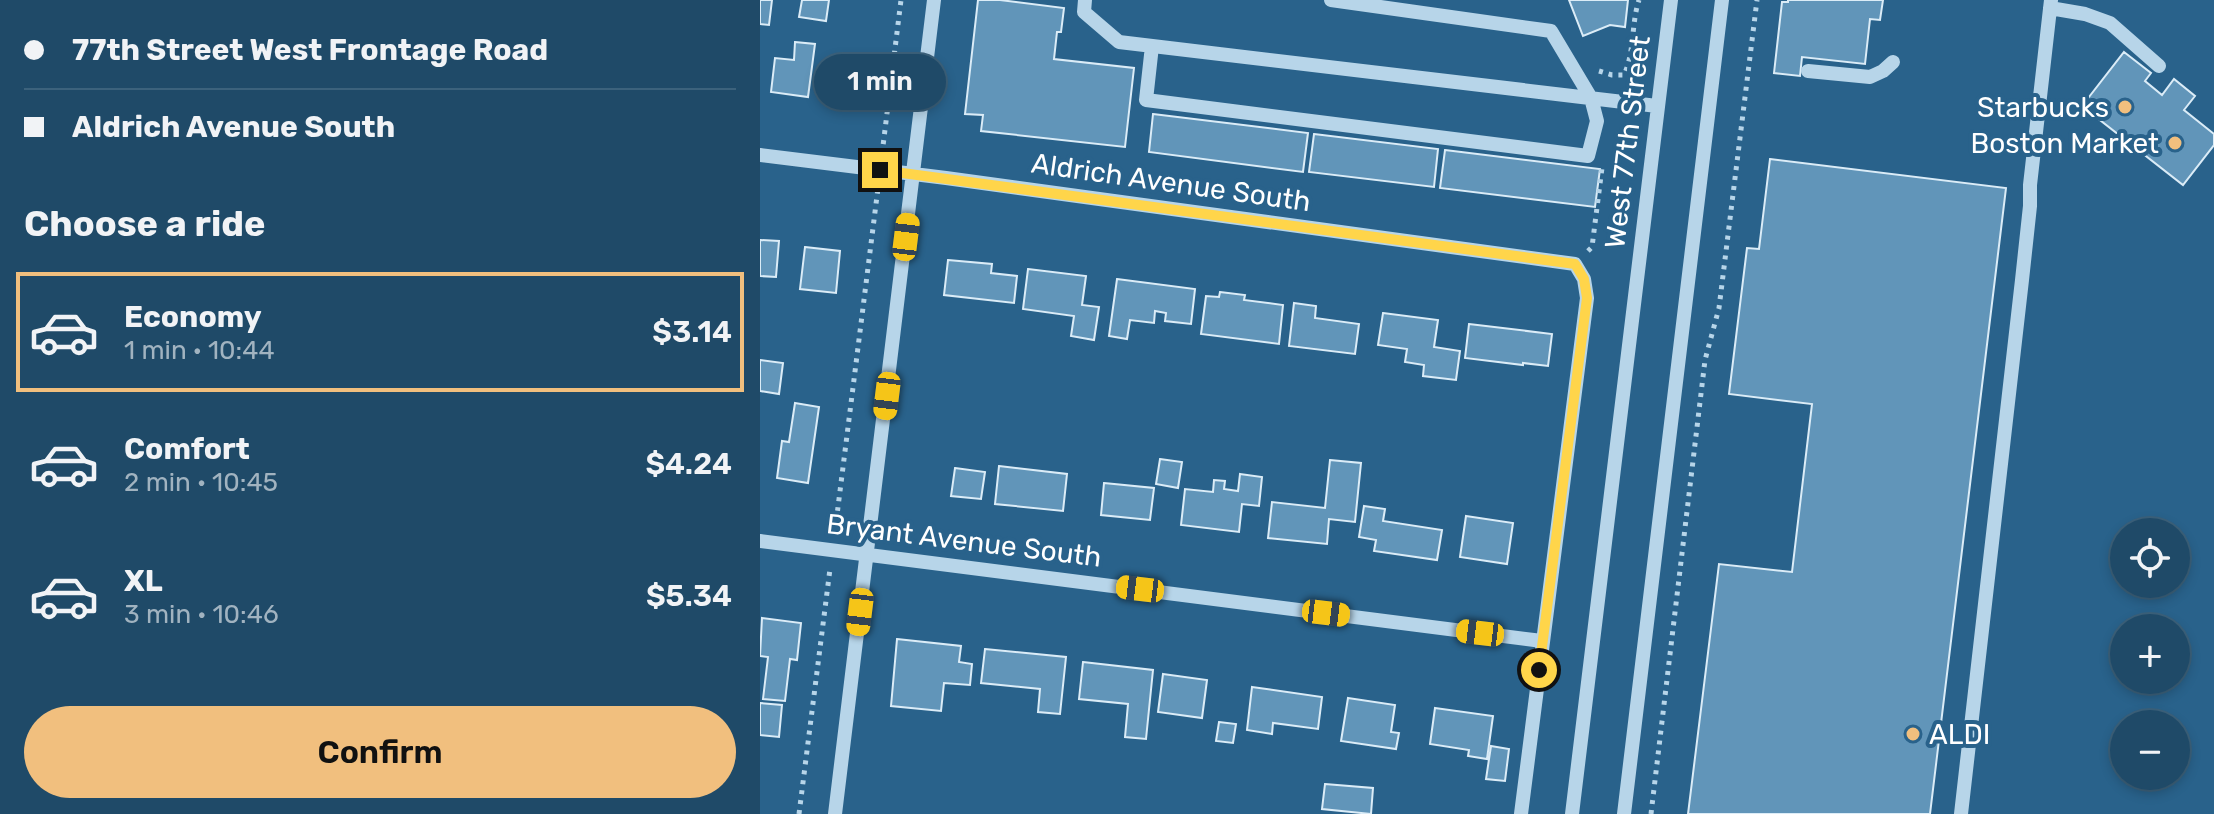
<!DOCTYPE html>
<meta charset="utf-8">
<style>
:root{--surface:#1f4a68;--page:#27516e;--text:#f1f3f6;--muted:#a1b3c0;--line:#3c627c;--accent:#f1bf7e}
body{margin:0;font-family:Rubik,sans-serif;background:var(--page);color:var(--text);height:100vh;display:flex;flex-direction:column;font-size:30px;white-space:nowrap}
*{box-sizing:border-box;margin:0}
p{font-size:26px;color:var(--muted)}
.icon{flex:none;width:44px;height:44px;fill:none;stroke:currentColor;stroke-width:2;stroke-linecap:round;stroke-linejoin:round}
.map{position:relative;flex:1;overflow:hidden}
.sheet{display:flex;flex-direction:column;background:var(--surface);width:760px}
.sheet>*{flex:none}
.guide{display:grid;align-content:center;height:176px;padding:0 24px;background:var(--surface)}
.tools{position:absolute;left:1350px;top:518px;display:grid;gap:16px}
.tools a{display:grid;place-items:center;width:80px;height:80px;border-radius:50%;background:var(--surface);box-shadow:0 4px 12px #0003,0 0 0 2px var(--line);font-size:40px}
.end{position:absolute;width:36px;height:36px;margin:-18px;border:10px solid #ffd54a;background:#111;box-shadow:0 0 0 4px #111}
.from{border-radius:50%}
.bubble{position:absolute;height:56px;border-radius:28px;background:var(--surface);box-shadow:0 4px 12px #0003,0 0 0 2px var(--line);font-size:26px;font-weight:600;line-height:56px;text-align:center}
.car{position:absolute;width:24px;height:48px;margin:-24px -12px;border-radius:10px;box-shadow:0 0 6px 2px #0007;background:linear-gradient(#f5c518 24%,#345 0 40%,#f5c518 0 76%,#345 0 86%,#f5c518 0)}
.guide b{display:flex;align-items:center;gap:28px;height:76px;font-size:30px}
.guide b+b{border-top:2px solid var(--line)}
.guide i{width:20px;height:20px;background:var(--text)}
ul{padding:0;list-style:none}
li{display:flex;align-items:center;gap:24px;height:120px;margin:0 16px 12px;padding:0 8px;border:4px solid transparent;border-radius:0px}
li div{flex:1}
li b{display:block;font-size:30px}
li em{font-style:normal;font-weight:600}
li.active{border-color:var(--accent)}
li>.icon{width:72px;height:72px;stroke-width:1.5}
h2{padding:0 24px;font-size:36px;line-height:96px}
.primary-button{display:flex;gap:16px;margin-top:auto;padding:16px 24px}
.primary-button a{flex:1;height:92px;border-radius:48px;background:var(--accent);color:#111;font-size:32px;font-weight:600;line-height:92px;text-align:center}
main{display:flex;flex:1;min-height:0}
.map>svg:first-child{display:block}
.building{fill:#6195b9;stroke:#dbecf7;stroke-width:2}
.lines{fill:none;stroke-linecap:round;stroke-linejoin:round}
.path{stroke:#b7d5e9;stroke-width:5;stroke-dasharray:4 6;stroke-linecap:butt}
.minor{stroke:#b7d5e9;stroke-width:14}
.route{stroke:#ffd54a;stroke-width:10}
.poi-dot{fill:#f1bf7e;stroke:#29628b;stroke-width:3}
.labels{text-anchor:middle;stroke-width:8;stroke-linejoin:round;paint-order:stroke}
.poi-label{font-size:28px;fill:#fff;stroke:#29628b;text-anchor:end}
.street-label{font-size:28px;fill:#fff;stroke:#29628b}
</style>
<main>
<section class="sheet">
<div class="guide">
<b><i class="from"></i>77th Street West Frontage Road</b>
<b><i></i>Aldrich Avenue South</b>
</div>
<h2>Choose a ride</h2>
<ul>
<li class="active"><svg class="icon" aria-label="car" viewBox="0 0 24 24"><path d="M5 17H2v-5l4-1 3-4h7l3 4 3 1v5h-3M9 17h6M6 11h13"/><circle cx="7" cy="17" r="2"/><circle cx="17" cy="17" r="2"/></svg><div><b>Economy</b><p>1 min · 10:44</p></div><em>$3.14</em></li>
<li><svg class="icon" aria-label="car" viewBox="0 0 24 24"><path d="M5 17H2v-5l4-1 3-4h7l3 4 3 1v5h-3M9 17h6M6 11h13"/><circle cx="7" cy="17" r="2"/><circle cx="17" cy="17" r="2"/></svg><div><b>Comfort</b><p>2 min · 10:45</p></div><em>$4.24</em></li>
<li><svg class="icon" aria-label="car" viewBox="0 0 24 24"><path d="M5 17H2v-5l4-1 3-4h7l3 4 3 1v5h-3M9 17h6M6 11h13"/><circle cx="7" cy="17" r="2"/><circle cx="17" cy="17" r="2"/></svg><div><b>XL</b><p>3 min · 10:46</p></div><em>$5.34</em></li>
</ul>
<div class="primary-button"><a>Confirm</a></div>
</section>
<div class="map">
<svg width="1454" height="814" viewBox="0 0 1454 814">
<rect width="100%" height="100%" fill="#29628b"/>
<path class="building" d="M0 0H12L9 25 0 24Z
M42 0H69L66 21 39 17Z
M218 0H240L304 8 301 32H297L294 59 374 68 365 147 221 131 223 115 205 114Z
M809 0H868L865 27 850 25 823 36Z
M1028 0H1123L1120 20 1110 19 1105 64 1042 57 1040 76 1014 73 1022 2H1028Z
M35 42 55 44 48 97 11 92 15 58 34 60Z
M1364 52 1391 73 1385 81 1402 95 1414 79 1435 96 1424 110 1454 134V145L1423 185 1322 106Z
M67 60 105 64 103 90H96L95 103 63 100Z
M393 114 548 133 543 172 389 152Z
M554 134 678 149 674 187 549 172Z
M685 150 840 169 835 207 680 188Z
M1010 159 1246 188 1170 814H928L959 564 1032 572 1052 404 969 394 987 248 999 249Z
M0 240 19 241 16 277 0 276Z
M45 247 80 251 76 293 40 289Z
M188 260 232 264 231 273 257 276 254 303 184 295Z
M268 269 326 276 322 305 339 307 334 340 311 336 314 316 263 309Z
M357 279 435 289 431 324 405 321 406 313 395 311 394 323 370 320 367 339 349 336Z
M460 292 485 295 484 300 523 305 519 344 441 334 446 296 459 297Z
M534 303 556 306 555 318 599 324 595 354 529 346Z
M623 313 678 320 674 347 700 351 696 380 663 376 664 365 645 362 647 349 618 345Z
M709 324 792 334 788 366 763 363V365L705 358Z
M0 360 23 363 19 394 0 391Z
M35 403 59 407 48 483 17 478 22 441 29 442Z
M400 459 422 462 418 488 396 484Z
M570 460 601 463 595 522 569 519 567 544 508 538 512 502 565 508Z
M239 466 307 474 303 511 235 504Z
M195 468 225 472 221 499 191 496Z
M480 474 502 477 499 506 482 504 479 532 421 525 425 489 453 492 454 480 465 481 464 489 478 491Z
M344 483 394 488 390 520 341 515Z
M604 506 625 509 623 521 682 530 677 560 614 551 616 540 599 537Z
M706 516 753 523 747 564 700 557Z
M2 618 41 623 37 660 30 659 25 701 3 699 8 657 0 656Z
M137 639 201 646 199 662 212 664 210 685 184 683 181 711 131 706Z
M225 649 306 657 300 714 278 712 280 689 221 683Z
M323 662 393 670 386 739 365 737 368 704 319 699Z
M403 674 447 680 442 718 398 712Z
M492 687 562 697 558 729 513 723 512 734 487 730Z
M588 698 635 705 631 732 639 733 636 749 581 741Z
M0 703 22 705 19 737 0 735Z
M675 708 733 716 727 759 708 756 709 750 670 744Z
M459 722 476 724 473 743 456 741Z
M731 746 749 749 745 781 726 779Z
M565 784 613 788 611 814 562 809Z"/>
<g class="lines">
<path class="path" d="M839 71 852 75H864C875 51 871 24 879 0
M122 154 141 0
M828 251 832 247 842 168
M75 531 118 188
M39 814 70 569
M891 814 945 360 959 308 997 0"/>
<path class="minor" d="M325 0 324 12 359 42 897 106
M1290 8 1325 14 1350 23 1399 66
M392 46 386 100 828 156 837 121 831 98 791 31 571 0
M1048 71 1110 77 1123 71 1133 62
M0 155 186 178 815 264 824 279 827 298 761 814
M0 541 782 641
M75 814 174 0
M812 814 911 0
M864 814 962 0
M1201 814 1262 280 1270 206V185L1291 0"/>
</g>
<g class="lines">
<path class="route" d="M120 170 815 264 824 279 827 298 779 670"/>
</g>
<g class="poi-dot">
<circle cx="1365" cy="107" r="8"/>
<circle cx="1415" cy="143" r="8"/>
<circle cx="1153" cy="734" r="8"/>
</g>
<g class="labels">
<g class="poi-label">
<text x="1349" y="117">Starbucks</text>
<text x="1399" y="153">Boston Market</text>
<text x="1169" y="744" text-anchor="start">ALDI</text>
</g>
<g class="street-label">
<text transform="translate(867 142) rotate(-83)" y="10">West 77th Street</text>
<text transform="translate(411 182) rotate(8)" y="10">Aldrich Avenue South</text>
<text transform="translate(204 540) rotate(7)" y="10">Bryant Avenue South</text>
</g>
</g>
</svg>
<div class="tools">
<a><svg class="icon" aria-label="locate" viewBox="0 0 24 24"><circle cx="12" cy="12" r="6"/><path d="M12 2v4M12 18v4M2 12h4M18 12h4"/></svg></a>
<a>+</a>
<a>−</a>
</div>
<i class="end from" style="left:779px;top:670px"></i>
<i class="end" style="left:120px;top:170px"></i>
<div class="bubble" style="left:54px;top:54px;width:132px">1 min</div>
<i class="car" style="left:146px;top:237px;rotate:7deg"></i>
<i class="car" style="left:127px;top:396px;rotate:187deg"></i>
<i class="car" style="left:380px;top:589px;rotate:277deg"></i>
<i class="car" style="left:100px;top:612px;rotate:187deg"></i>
<i class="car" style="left:566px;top:613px;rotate:97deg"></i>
<i class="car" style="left:720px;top:633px;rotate:277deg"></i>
</div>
</main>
